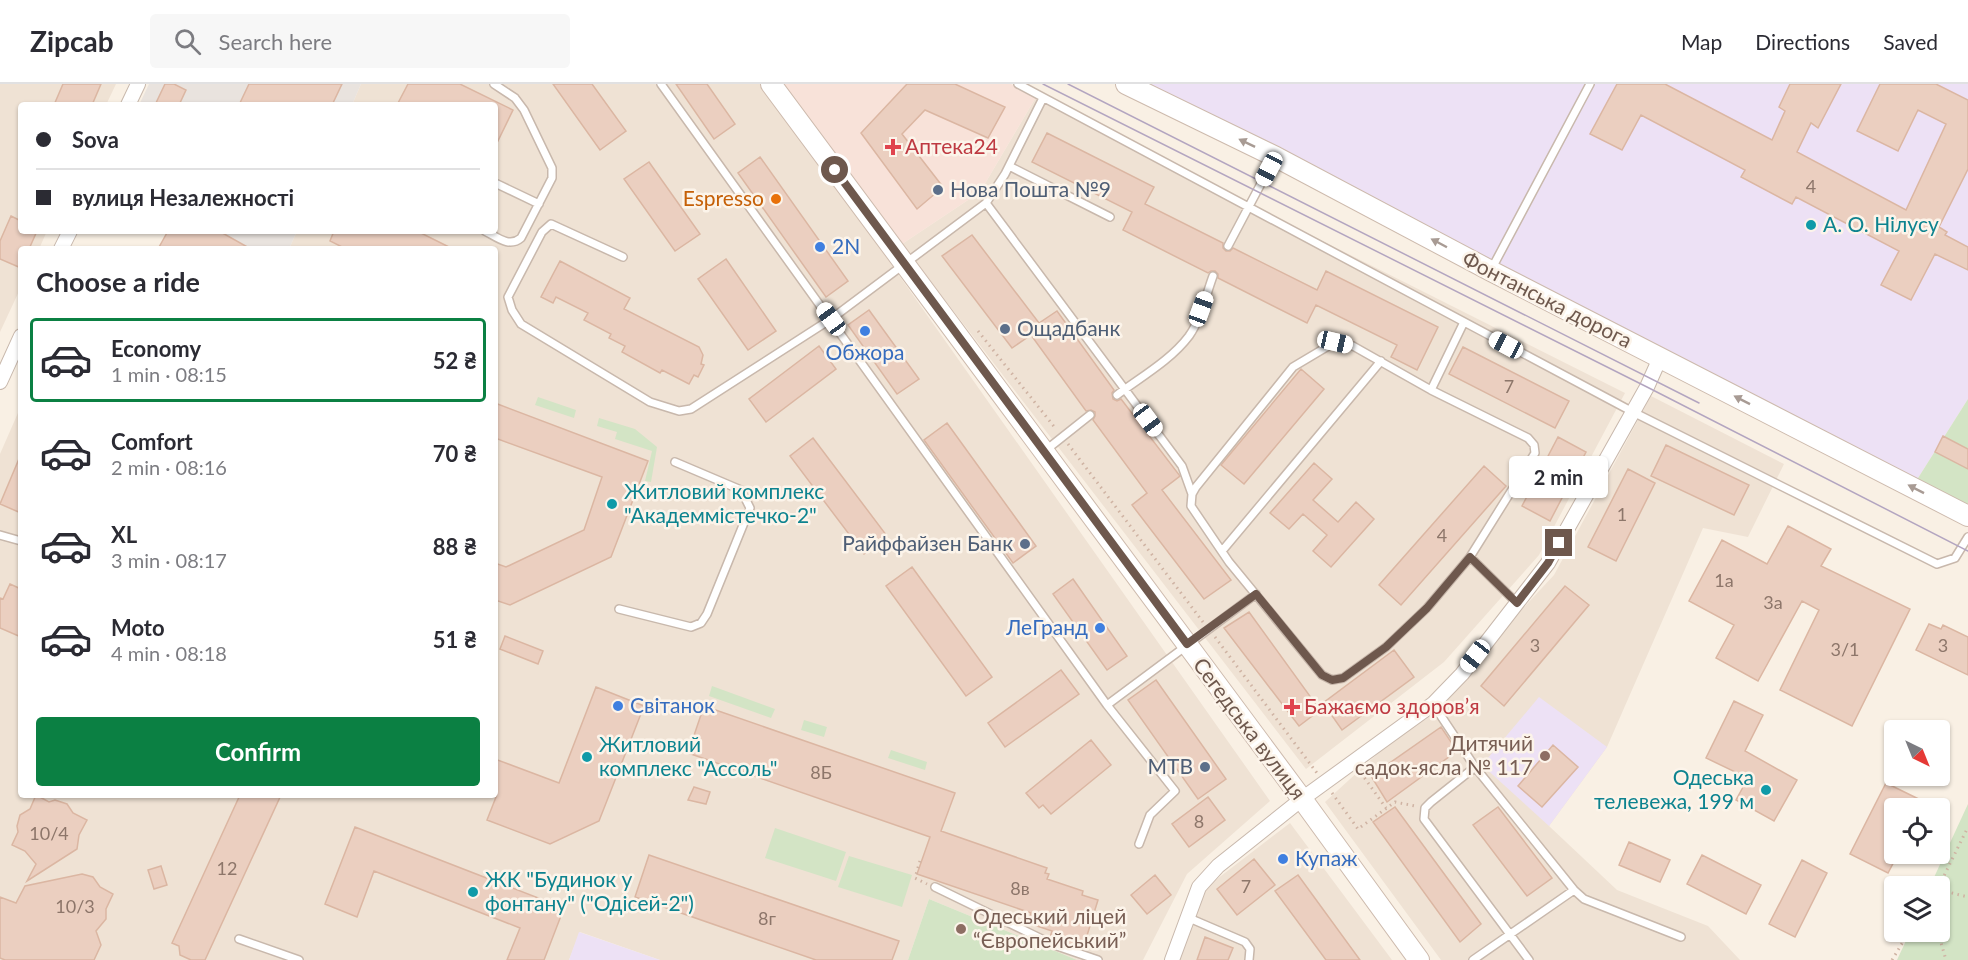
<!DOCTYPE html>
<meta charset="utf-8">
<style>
:root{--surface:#fff;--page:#f7f7f7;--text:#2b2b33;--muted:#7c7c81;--line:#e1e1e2;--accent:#0b8043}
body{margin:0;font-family:Lato,sans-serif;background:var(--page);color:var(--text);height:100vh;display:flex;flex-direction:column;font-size:22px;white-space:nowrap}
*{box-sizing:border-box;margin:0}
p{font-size:20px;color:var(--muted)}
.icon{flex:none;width:33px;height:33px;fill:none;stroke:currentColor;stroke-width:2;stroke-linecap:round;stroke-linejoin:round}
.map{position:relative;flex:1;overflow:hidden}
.drawer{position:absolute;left:18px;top:162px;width:480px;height:552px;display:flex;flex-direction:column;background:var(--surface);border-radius:6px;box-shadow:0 2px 4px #0004}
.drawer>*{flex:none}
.banner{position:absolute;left:18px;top:18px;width:480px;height:132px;border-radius:6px;box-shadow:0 2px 4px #0004;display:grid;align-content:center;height:132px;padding:0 18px;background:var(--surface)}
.needle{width:39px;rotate:137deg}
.buttons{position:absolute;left:1884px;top:636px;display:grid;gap:12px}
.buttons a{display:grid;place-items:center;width:66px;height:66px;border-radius:6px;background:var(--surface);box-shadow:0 2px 4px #0004;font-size:30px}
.end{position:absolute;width:27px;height:27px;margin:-14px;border:8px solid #6e584d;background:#fff;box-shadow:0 0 0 3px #fff}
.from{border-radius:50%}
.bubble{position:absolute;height:42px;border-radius:6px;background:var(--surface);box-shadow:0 2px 4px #0004;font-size:20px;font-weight:700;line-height:42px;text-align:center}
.car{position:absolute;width:18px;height:36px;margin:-18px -9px;border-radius:8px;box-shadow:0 0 4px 2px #0007;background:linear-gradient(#fff 24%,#345 0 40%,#fff 0 76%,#345 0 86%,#fff 0)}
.banner b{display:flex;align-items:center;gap:21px;height:57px;font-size:22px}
.banner b+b{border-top:2px solid var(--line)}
.banner i{width:15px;height:15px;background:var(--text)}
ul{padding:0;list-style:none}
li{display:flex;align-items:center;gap:18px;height:84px;margin:0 12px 9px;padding:0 6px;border:3px solid transparent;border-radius:6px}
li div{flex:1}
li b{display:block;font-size:22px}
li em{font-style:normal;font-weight:700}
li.current{border-color:var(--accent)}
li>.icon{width:54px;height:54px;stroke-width:1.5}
h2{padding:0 18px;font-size:27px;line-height:72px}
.primary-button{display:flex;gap:12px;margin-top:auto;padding:12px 18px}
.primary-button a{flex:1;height:69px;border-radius:6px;background:var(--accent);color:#fff;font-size:24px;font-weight:700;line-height:69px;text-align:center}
header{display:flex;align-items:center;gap:36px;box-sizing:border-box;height:84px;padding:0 30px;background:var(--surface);border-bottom:2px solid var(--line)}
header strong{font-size:28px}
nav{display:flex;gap:33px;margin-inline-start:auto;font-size:21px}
.search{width:420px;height:54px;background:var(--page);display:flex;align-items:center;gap:15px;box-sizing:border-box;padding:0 21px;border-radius:6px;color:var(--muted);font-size:22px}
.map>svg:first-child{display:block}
.residential{fill:#efe2d4}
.commercial{fill:#f8e2d9}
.industrial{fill:#e9e3de}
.education{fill:#ede1f5}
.green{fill:#d3e4c5}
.building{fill:#ebcfc0;stroke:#dbb6a2;stroke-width:1.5}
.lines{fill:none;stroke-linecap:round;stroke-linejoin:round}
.service-casing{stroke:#c8b8ac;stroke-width:10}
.minor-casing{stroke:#c8b8ac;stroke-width:16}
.secondary-casing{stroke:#cdbaad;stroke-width:22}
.path{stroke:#cfb3a3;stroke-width:3;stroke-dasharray:1.5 4.5;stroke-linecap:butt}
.service{stroke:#fff;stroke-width:7}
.minor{stroke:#fff;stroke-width:14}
.secondary{stroke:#fff;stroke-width:20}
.tram{stroke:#b3a5c0;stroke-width:1.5}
.oneway{fill:#a89b94}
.route{stroke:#6e584d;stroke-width:8}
.health-dot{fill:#e0444e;stroke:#fcf4ea;stroke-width:2}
.service-dot{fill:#5c6f8a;stroke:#fcf4ea;stroke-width:2}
.food-dot{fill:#e8710a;stroke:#fcf4ea;stroke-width:2}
.culture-dot{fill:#0f9aa8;stroke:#fcf4ea;stroke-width:2}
.shop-dot{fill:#3f7fe0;stroke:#fcf4ea;stroke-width:2}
.education-dot{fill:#8d6e63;stroke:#fcf4ea;stroke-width:2}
.labels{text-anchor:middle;stroke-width:5;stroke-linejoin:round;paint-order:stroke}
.number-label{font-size:18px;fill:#8d766a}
.health-label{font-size:21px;fill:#be3a42;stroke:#fcf4ea;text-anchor:start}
.service-label{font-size:21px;fill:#4e5e75;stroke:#fcf4ea;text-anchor:start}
.food-label{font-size:21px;fill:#c56008;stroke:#fcf4ea;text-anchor:end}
.culture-label{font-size:21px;fill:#0d838f;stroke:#fcf4ea;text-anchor:start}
.shop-label{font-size:21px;fill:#366cbe;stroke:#fcf4ea;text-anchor:start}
.street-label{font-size:21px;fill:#6e584d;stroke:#fcf4ea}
.education-label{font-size:21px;fill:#785e54;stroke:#fcf4ea;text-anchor:end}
</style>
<header>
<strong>Zipcab</strong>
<div class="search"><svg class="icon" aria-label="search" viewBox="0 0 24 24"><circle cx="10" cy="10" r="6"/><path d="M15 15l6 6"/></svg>Search here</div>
<nav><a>Map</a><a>Directions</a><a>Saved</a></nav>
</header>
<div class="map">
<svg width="1968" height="876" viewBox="0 0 1968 876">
<rect width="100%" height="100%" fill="#f9f0e4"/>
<path class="residential" d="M0 0H116L106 21H21V147H47L39 165H21V203L0 248Z
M361 0H764L1270 717 1187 790 1143 876H1077L929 815 908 876H660L580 848 569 876H0V370L21 322V711H495V165H289L297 147H495V21H352Z
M1036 13 1625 309 1539 471 1444 578 1306 685 902 160 980 108Z
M1651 312 1784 380 1748 453 1703 444 1607 663 1549 742 1617 806 1708 842 1740 876H1441L1325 718 1446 607 1554 491Z
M1290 739 1392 876H1171L1195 812Z"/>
<path class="commercial" d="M785 0H1011L1036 13 980 108 902 160 786 9Z"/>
<path class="industrial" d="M149 0H361L352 21H139Z
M167 147H297L289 165H199Z"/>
<path class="education" d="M1134 0H1968V315L1913 402Z
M1539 613 1607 663 1549 742 1482 681Z
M579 848 660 876H569Z"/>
<path class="green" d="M538 313 576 326 574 334 535 321Z
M1968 315V431L1913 402Z
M599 334 635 345 657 363 651 398 645 397 652 367 615 355 617 348 597 342Z
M712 602 775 625 771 634 709 612Z
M804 636 827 643 824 653 801 646Z
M891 666 927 678 925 686 888 674Z
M1968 720V876H1897L1910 848H1940V802H1930Z
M775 744 846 768 836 797 765 774Z
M849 772 912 791 902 823 838 803Z
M929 815 1077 876H908Z"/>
<path class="building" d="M63 0H101L92 21H54Z
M165 0H174L186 6 179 21H155Z
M249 0H342L332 21H239Z
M408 0H460L513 26 495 63V21H397Z
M553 0H592L626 47 600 66Z
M676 0H707L735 40 714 55Z
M907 0H955L1005 23 988 54 925 26 902 50 943 103 917 125 861 49Z
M1617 0H1665L1772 56 1785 27 1779 23 1790 0H1841L1818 44 1811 39 1797 68 1906 126 1946 40 1918 26 1898 67 1857 47 1880 0H1936L1968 16V85L1939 143 1947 148 1945 151 1968 163V186L1935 170 1911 216 1881 201 1899 167 1796 113 1792 120 1741 93 1745 86 1641 31 1622 66 1590 50Z
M1047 49 1154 103 1145 120 1223 159V164L1226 167H1230L1233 164 1317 206 1326 187 1438 243 1417 286 1391 273 1397 261 1316 221 1307 239 1218 194V190L1215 187H1211L1208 189 1123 146 1132 128 1032 78Z
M760 73 848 197 826 213 738 89Z
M649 78 700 150 675 167 624 95Z
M11 132 21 137V147H37L29 165H21V184L0 175V157Z
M168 147H219L251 165H158Z
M334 147H417L453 165H346L330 157Z
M972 151 1039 239 1057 227 1114 306 1112 309 1113 315 1117 317 1121 315 1180 392 1162 406 1231 496 1204 515 1132 421 1147 409 1093 336 1095 332V328L1091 326 1086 327 1031 251 1012 264 942 172Z
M726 175 776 247 748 266 698 195Z
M560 177 630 214 624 225 699 263 703 271 701 280 704 281 698 293 694 291 689 300 662 286 660 289 622 268 625 262 609 254 611 250 584 236 588 229 556 213 553 219 541 213Z
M869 226 919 295 897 310 848 241Z
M819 262 836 285 766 338 749 315Z
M1463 263 1569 317 1555 344 1449 290Z
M1301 285 1324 305 1244 400 1221 381Z
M495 319 648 377 611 473 510 521 495 516V479L506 483 584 446 602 393 495 354Z
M947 339 1036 462 1013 479 924 356Z
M1943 352 1968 365V385L1935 368Z
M1558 353 1586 368 1550 437 1522 422Z
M813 354 887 452 864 470 790 372Z
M1666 361 1749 401 1734 431 1651 392Z
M21 370V429L0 420Z
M1314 379 1332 395 1313 416 1338 438 1356 418 1374 435 1331 483 1313 467 1327 451 1303 430 1289 445 1270 429Z
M1484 382 1506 402 1401 521 1379 501Z
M1628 385 1655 399 1616 477 1588 463Z
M1788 442 1831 465 1821 482 1910 525 1852 642 1780 606 1819 526 1802 517 1758 597 1716 574 1734 541 1689 517 1722 456 1767 480Z
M912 483 992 593 966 612 886 502Z
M1073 495 1127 572 1107 586 1053 510Z
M10 500 21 505V553L0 544V514L3 515Z
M1565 502 1589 521 1504 622 1481 602Z
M1249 528 1320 626 1299 642 1224 544Z
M1929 540 1941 545 1943 541 1968 553V591L1916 566Z
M505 552 543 567 538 580 500 565Z
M1394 566 1414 593 1342 646 1323 619Z
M1061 586 1079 610 1005 663 988 639Z
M1156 596 1226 695 1198 715 1128 616Z
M596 603 644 622 599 737 550 760 487 736 496 713 495 675 559 699Z
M1734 617 1763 631 1745 667 1797 696 1774 737 1736 716 1748 694 1706 674Z
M704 622 955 709 941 747 1047 784 1045 789 1049 790 1047 795 1083 807 1082 811 1098 816 1085 858 1082 857 1079 864 1056 856 1050 853 1052 847 1028 839 1031 829 917 790 930 753 688 669Z
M1441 643 1457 667 1387 718 1371 692Z
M1091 656 1111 681 1051 730 1043 721 1039 724 1026 709Z
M1553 661 1578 683 1542 723 1518 702Z
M1886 699 1937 724H1894V770H1898L1888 789 1850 770Z
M694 703 710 708 706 720 688 716Z
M36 711 49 718 55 716 67 720 73 729 87 736 79 751 77 765 27 797 36 780 25 767 12 761 18 748 17 742 20 731 30 725Z
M240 711H281L205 876H191L180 871 179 862 172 859Z
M1208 713 1225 736 1189 763 1172 740Z
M1395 723 1481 840 1460 858 1373 738Z
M1498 723 1552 794 1527 812 1473 741Z
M355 743 564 824 544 876H507L520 844 374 787 357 833 325 820Z
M1629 758 1670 776 1660 798 1619 781Z
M649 771 899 857 892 876H816L635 813Z
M1702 771 1761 801 1746 830 1687 800Z
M1254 775 1275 801 1237 831 1217 805Z
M1802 776 1827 789 1795 853 1769 840Z
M161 782 167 801 154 805 148 786Z
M82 790 93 793 100 803 113 810 106 825V835L96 847 101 861 94 876H5L0 874V813L16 819 25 802Z
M1155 791 1171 811 1147 830 1131 811Z
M1298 791 1360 876H1326L1275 807Z
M1205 853 1233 864 1228 876H1197Z"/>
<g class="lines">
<defs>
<path id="service" d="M661 0 1107 621 1175 707 1150 731 1139 760
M1018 0 1633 328 1937 480 1955 474 1968 453
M1009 82 1110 133
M495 99 539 120
M986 119 1182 382 1192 410
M485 147C497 153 509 164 521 154L552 94V84L524 26 515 14 494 0
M1228 162 1274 75
M623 173 551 140 542 148 508 213 512 226 521 240 650 318 679 327 691 325 831 235 986 119 1005 90 1043 14
M1491 186 1590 0
M1335 258 1353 262 1431 306 1528 354 1534 361 1535 369 1470 473 1427 524 1386 563 1343 594 1332 596 1322 591 1229 478 1191 422 1192 410 1196 403 1293 283Z
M1431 306 1464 238
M1117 311C1141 293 1171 276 1189 252 1201 235 1206 211 1213 192
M1046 366 1090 331
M0 451 21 457
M1222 467 1381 277
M1470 473 1517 519
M619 525 691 543 701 539 707 530 750 424 741 406 675 378
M1433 620 1475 683 1574 806 1584 815 1681 853
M1107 621 1256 510
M1475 683 1431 718 1425 724 1424 735 1529 876
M935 803 1054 861 1098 876
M1189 834 1245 858 1250 865 1249 876
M239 855 299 876
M1473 876 1574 806"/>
<path id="minor" d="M128 21 138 0
M61 165 70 147
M0 298 21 252
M1172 876 1199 803 1218 782 1302 715 1433 620 1462 590 1548 479 1647 303 1660 274"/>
<path id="secondary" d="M771 0 1302 715 1419 876
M1126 0 1276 73 1491 187 1968 432"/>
</defs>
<use href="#service" class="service-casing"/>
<use href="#minor" class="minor-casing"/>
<use href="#secondary" class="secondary-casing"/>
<path class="path" d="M978 247 1056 345
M1068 360 1203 538
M1215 553 1317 689
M1361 689 1386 724
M1332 709 1358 745 1395 718 1415 722
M920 777 915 794 927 800
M1939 802 1968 743
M1940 806 1968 813
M1938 848 1946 876
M1892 876 1909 848"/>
<use href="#service" class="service"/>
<use href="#minor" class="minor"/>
<use href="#secondary" class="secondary"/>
<path class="tram" d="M1043 0 1647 303 1968 467
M1068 0 1699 319"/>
</g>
<defs><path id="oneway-solid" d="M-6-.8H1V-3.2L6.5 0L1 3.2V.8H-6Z" transform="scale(1.5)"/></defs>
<g class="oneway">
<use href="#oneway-solid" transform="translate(1247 59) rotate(-154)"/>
<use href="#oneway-solid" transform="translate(1439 159) rotate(-152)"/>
<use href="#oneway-solid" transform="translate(1742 316) rotate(-153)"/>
<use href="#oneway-solid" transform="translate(1916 405) rotate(-153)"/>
</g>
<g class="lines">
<path class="route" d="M835 86 1187 560 1256 510 1322 591 1332 596 1343 594 1386 563 1427 524 1470 473 1517 519 1548 479 1559 459"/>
</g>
<g class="health-dot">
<path d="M890 54h6v6h6v6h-6v6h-6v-6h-6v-6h6z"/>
<path d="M1289 614h6v6h6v6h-6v6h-6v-6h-6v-6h6z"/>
</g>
<g class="service-dot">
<circle cx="938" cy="106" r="6"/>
<circle cx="1005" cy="245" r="6"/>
<circle cx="1025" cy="460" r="6"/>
<circle cx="1205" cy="683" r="6"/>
</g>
<circle class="food-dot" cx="776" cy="115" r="6"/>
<g class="culture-dot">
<circle cx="1811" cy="141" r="6"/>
<circle cx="612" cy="420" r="6"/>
<circle cx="587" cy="673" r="6"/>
<circle cx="1766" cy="706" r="6"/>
<circle cx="473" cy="808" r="6"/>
</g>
<g class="shop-dot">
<circle cx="820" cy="163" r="6"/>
<circle cx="865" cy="247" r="6"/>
<circle cx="1100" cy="544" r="6"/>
<circle cx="618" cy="622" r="6"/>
<circle cx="1283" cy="775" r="6"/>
</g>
<g class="education-dot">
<circle cx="1545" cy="672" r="6"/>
<circle cx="961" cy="845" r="6"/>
</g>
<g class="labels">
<g class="number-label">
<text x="1811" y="109">4</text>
<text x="1509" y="309">7</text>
<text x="1622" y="437">1</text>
<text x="1442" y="458">4</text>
<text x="1724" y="503">1а</text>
<text x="1773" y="525">3а</text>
<text x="1535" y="568">3</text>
<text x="1943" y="568">3</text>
<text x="1845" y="572">3/1</text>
<text x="821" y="695">8Б</text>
<text x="1199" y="744">8</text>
<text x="49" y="756">10/4</text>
<text x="227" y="791">12</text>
<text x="1246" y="809">7</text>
<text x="1020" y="811">8в</text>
<text x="75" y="829">10/3</text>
<text x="767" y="841">8г</text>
</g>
<g class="health-label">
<text x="905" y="70">Аптека24</text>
<text x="1304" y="630">Бажаємо здоровʼя</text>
</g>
<g class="service-label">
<text x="950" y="113">Нова Пошта №9</text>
<text x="1017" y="252">Ощадбанк</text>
<text x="1013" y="467" text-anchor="end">Райффайзен Банк</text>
<text x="1193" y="690" text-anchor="end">МТВ</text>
</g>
<g class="food-label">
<text x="764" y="122">Espresso</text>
</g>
<g class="culture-label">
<text x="1823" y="148">А. О. Нілусу</text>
<text x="624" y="415">Житловий комплекс<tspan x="624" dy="24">"Академмістечко-2"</tspan></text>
<text x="599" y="668">Житловий<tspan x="599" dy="24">комплекс "Ассоль"</tspan></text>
<text x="1754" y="701" text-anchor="end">Одеська<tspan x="1754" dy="24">телевежа, 199 м</tspan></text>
<text x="485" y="803">ЖК "Будинок у<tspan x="485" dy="24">фонтану" ("Одісей-2")</tspan></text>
</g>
<g class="shop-label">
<text x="832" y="170">2N</text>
<text x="865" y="276" text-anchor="middle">Обжора</text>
<text x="1088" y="551" text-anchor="end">ЛеГранд</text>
<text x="630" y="629">Світанок</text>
<text x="1295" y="782">Купаж</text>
</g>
<g class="street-label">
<text transform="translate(1547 216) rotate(27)" y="7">Фонтанська дорога</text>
<text transform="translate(1249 645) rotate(53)" y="7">Сегедська вулиця</text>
</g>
<g class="education-label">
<text x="1533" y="667">Дитячий<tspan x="1533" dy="24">садок-ясла № 117</tspan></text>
<text x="973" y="840" text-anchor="start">Одеський ліцей<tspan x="973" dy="24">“Європейський”</tspan></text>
</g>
</g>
</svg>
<div class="buttons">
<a><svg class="needle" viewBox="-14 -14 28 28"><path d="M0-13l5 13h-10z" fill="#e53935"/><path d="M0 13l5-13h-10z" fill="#7c7c81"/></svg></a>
<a><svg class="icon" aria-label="locate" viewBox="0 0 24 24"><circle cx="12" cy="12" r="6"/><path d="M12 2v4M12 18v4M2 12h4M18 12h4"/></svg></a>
<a><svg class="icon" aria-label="layers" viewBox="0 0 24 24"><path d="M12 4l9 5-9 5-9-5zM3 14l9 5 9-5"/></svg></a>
</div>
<i class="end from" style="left:835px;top:86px"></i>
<i class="end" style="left:1559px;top:459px"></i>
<div class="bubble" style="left:1509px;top:372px;width:99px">2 min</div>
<i class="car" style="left:1269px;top:85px;rotate:208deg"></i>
<i class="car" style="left:1201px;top:225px;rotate:20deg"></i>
<i class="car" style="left:831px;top:235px;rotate:324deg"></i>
<i class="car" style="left:1335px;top:258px;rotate:103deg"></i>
<i class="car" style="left:1506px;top:261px;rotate:298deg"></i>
<i class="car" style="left:1148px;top:336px;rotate:143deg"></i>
<i class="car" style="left:1475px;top:572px;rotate:218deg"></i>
<div class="banner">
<b><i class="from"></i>Sova</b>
<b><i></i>вулиця Незалежності</b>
</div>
<section class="drawer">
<h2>Choose a ride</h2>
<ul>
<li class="current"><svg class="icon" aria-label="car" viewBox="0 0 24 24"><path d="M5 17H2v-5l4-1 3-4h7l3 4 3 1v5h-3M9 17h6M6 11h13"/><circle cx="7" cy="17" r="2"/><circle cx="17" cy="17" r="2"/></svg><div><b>Economy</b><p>1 min · 08:15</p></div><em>52 ₴</em></li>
<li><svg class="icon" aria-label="car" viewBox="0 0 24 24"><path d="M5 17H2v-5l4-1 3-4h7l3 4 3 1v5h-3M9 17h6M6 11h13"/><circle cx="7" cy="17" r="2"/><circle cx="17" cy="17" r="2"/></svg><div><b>Comfort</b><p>2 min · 08:16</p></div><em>70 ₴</em></li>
<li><svg class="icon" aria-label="car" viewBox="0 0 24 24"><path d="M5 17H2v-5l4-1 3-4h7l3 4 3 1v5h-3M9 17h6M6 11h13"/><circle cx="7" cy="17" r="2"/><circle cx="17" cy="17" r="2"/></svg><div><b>XL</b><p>3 min · 08:17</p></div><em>88 ₴</em></li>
<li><svg class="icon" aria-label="car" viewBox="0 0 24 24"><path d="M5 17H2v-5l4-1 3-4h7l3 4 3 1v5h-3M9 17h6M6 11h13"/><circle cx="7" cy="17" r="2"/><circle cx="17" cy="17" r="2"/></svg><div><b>Moto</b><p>4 min · 08:18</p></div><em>51 ₴</em></li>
</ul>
<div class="primary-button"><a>Confirm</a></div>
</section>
</div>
